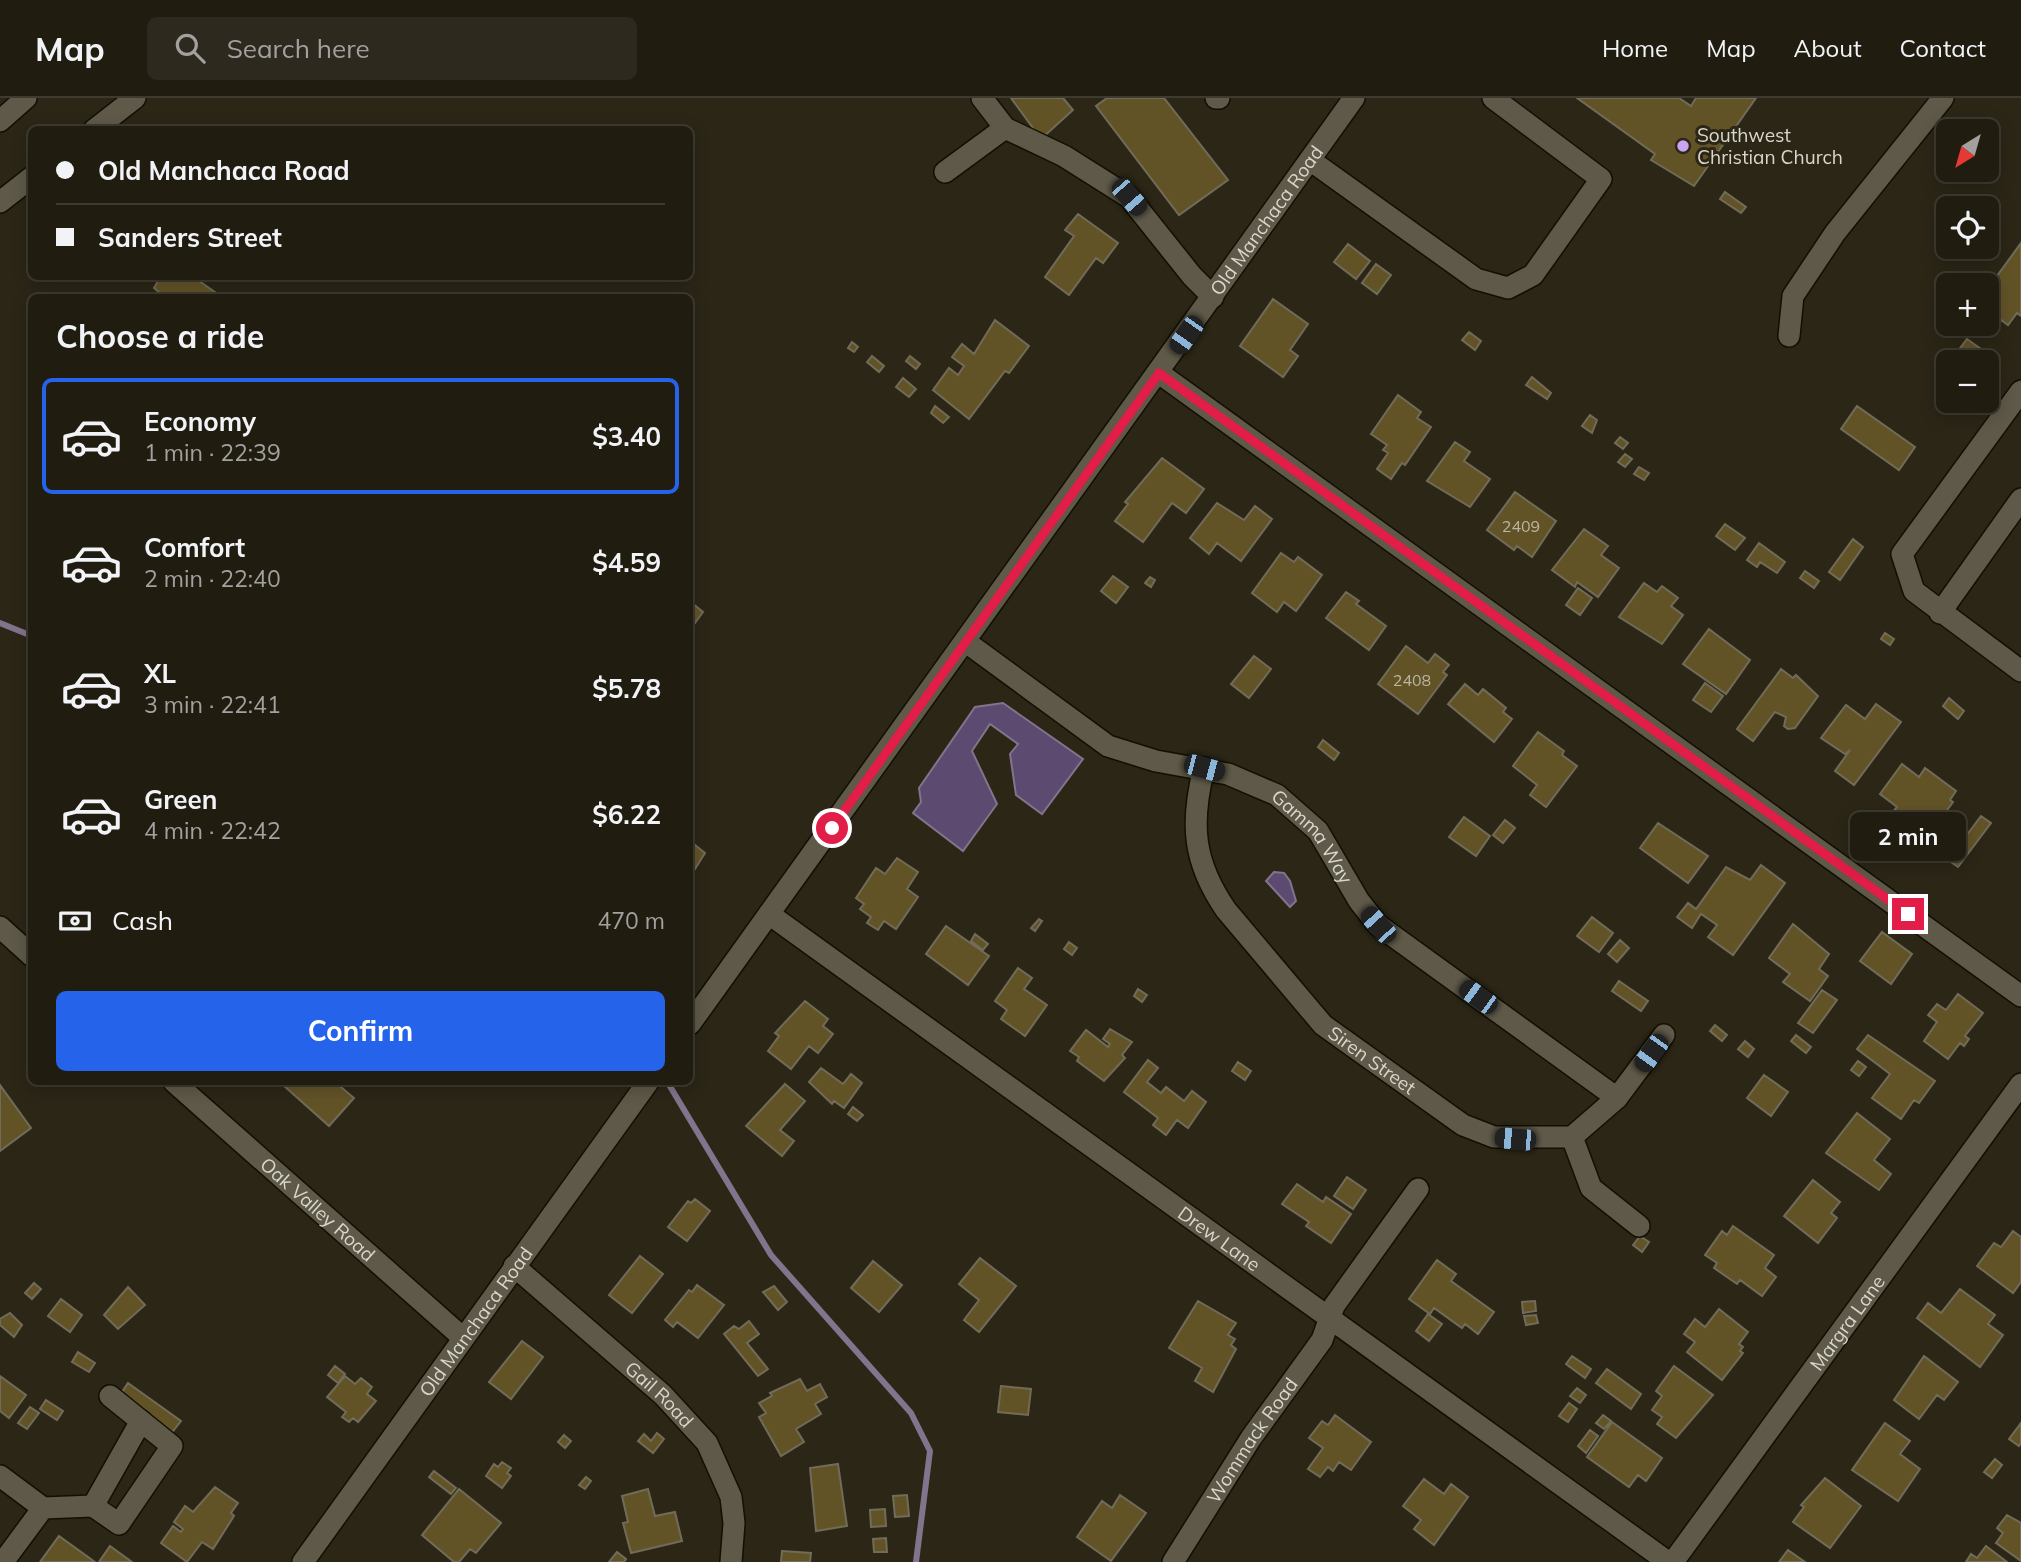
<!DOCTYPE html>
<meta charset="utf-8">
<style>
:root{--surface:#201c10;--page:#2d291e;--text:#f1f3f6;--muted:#a2a19f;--line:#3d3a30;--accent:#2563eb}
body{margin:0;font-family:Mulish,sans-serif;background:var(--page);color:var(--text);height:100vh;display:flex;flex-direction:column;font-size:26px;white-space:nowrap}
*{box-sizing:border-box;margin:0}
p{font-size:23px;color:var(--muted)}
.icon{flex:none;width:38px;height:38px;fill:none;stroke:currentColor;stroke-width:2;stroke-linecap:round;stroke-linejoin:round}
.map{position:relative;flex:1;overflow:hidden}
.details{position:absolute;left:28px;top:196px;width:665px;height:791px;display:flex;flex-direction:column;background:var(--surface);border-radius:10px;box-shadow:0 4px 18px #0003,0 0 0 2px var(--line)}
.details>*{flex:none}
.top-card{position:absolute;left:28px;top:28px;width:665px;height:154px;border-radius:10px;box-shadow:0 4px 18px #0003,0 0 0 2px var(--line);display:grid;align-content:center;height:154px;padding:0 28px;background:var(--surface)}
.needle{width:46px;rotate:217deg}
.controls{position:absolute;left:1936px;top:21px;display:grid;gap:14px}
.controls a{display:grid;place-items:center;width:63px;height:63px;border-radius:10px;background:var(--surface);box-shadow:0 4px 18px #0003,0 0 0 2px var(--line);font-size:35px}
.end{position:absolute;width:32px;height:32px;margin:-16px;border:9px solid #e11d48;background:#fff;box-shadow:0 0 0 4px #fff}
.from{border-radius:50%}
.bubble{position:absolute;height:49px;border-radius:10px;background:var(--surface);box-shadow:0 4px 18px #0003,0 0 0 2px var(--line);font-size:23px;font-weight:700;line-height:49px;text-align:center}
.car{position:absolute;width:21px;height:42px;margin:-21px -10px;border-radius:9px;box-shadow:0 0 5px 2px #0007;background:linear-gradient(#222 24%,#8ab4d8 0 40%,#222 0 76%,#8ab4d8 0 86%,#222 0)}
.top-card b{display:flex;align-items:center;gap:24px;height:66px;font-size:26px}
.top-card b+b{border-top:2px solid var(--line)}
.top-card i{width:18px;height:18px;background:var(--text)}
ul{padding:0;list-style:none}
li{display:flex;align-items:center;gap:21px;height:116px;margin:0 14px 10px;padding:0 14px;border:4px solid transparent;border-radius:10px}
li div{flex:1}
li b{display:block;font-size:26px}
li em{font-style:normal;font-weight:700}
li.on{border-color:var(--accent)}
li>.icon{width:63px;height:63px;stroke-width:1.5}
h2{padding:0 28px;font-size:32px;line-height:84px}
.pay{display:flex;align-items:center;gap:18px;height:77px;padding:0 28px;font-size:26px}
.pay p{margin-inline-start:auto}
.action{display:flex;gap:14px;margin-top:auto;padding:14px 28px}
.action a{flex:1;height:80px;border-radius:10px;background:var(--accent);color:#fff;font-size:28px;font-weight:700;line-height:80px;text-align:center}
header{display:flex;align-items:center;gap:42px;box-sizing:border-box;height:98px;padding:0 35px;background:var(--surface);border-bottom:2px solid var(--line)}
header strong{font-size:33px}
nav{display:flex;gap:38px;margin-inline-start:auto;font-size:24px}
.search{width:490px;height:63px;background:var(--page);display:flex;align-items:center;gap:18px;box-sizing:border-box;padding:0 24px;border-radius:10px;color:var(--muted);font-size:26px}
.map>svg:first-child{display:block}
.water{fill:#5c4a70;stroke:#82748c;stroke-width:2}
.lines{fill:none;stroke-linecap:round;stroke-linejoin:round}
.stream{stroke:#82748c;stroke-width:6}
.building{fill:#625327;stroke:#716b59;stroke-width:2}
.minor-casing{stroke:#130f03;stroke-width:24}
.minor{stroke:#5e5948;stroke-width:21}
.route{stroke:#e11d48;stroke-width:9}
.poi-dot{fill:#c8a5ee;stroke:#2b2616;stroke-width:2.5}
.labels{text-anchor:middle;stroke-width:6;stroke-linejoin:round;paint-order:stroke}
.number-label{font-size:16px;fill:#bbb5a3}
.poi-label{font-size:19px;fill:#d9d6cc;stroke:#2b2616;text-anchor:start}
.street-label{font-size:19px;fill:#d9d6cc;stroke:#2b2616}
</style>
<header>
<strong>Map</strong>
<div class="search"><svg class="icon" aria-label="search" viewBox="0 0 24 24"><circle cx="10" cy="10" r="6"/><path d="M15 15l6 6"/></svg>Search here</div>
<nav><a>Home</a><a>Map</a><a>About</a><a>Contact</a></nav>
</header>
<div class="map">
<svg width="2021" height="1464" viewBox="0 0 2021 1464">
<rect width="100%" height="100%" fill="#2b2616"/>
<path class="water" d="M1003 605 1083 661 1042 716 1016 697 1010 656 1018 646 990 626 972 653 997 706 963 753 913 715 921 704 919 690 975 609Z
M1274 774 1284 775 1290 783 1296 803 1290 809 1266 783Z"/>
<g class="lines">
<path class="stream" d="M0 525 32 538
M668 985 771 1157 911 1315 930 1353 916 1464"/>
</g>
<path class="building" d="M1011 0H1063L1073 12 1041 41Z
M1107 0H1164L1228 82 1179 117 1096 8Z
M1577 0H1679L1691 8 1696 0H1756L1694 88 1651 62 1655 56Z
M1725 94 1746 109 1741 115 1720 101Z
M1078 116 1118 145 1103 165 1096 160 1069 197 1045 179 1074 138 1065 132Z
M2021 145V218L2017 215 2008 227 1986 211V193Z
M1348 146 1370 163 1356 181 1334 164Z
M1376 166 1391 177 1377 196 1362 185Z
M161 178H192L219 197 217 200H166L154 190Z
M1273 201 1308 226 1290 252 1298 258 1283 279 1240 248Z
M995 222 1029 248 1009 275 1005 273 969 321 933 292 949 270 958 277 964 268 952 259 962 246 974 256Z
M1469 234 1481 243 1475 252 1462 242Z
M1967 241 1998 263 1986 280V264H1965L1955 257Z
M852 244 858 249 854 254 848 250Z
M872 258 884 268 879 274 867 264Z
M910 258 920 266 916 271 906 263Z
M1532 279 1551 295 1547 301 1526 287Z
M903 280 916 291 909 299 896 289Z
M1398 297 1421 314 1417 320 1431 329 1405 367 1402 365 1391 381 1377 371 1388 355 1383 352 1387 347 1371 336Z
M935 308 949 319 943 325 931 315Z
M1857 308 1915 349 1899 372 1841 331Z
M1590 317 1597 322 1592 335 1582 328Z
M1620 339 1628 345 1623 351 1615 345Z
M1455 344 1470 354 1464 363 1490 381 1470 409 1427 383Z
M1625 356 1632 361 1625 369 1618 364Z
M1162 360 1204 391 1186 415 1172 405 1143 444 1115 423 1128 406 1125 404Z
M1639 369 1649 375 1644 382 1634 376Z
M1515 394 1556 423 1532 459 1517 448 1514 452 1487 432Z
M1217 405 1244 422 1255 408 1272 421 1241 463 1217 445 1209 456 1190 440Z
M1725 426 1745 440 1735 452 1716 438Z
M1584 431 1608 448 1601 457 1619 470 1598 499 1577 484 1575 489 1552 472Z
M1853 441 1863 449 1840 482 1829 474Z
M1759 445 1785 464 1777 475 1760 464 1757 469 1747 462Z
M1281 455 1294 464 1298 459 1322 477 1296 513 1284 504 1277 514 1252 495Z
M1805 473 1819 483 1814 490 1800 480Z
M1113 478 1128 489 1116 505 1101 493Z
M1150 479 1155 482 1151 489 1145 485Z
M1644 485 1657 494 1662 488 1678 500 1671 508 1683 517 1662 546 1619 519Z
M1578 490 1592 500 1580 517 1566 507Z
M1346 494 1359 503 1356 506 1386 528 1369 552 1326 520Z
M692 505 703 514 690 532V509Z
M1709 531 1750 562 1726 596 1683 566Z
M1885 535 1894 541 1890 547 1881 541Z
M1406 548 1428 565 1435 556 1449 567 1443 574 1447 577 1418 616 1378 586Z
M1254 558 1271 571 1249 600 1231 586Z
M1781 571 1793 580 1796 577 1818 598 1795 630 1788 631 1784 628 1786 619 1775 614 1753 643 1737 631Z
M1705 585 1723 598 1711 614 1693 602Z
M1465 586 1478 597 1483 591 1506 610 1503 614 1512 621 1494 644 1448 606Z
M1949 600 1964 613 1958 621 1943 608Z
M1876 606 1901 624 1854 687 1835 673 1850 652 1845 656 1821 640 1846 607 1865 621Z
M1538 634 1564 653 1562 657 1577 668 1546 709 1530 697 1537 687 1513 668Z
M1323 642 1339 655 1334 662 1318 649Z
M1902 666 1919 679 1925 670 1956 693 1950 702 1953 704 1931 734 1920 726 1915 732 1892 715 1897 709 1880 696Z
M1981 718 1991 725 1958 769 1948 762Z
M1464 719 1490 738 1476 758 1449 739Z
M1505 722 1515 730 1503 745 1493 737Z
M1658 725 1708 758 1688 785 1640 750Z
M690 743 705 755 690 779Z
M897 760 918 774 907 791 918 799 896 831 884 823 878 832 867 825 871 819 860 811 864 806 856 800 876 770 885 776Z
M1761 767 1785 785 1733 857 1708 839 1717 827 1701 816 1692 830 1677 819 1688 805 1696 811 1726 769 1750 782Z
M1592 819 1613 835 1599 854 1577 838Z
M1039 821 1042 823 1035 833 1031 830Z
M1793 826 1829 856 1819 871 1828 878 1810 903 1783 884 1790 876 1769 860Z
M946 828 989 858 968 887 926 856Z
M1882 834 1912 856 1891 886 1860 863Z
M975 836 988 846 983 852 971 843Z
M1620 842 1629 850 1617 864 1608 856Z
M1069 844 1077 850 1072 857 1064 851Z
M1018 870 1032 880 1024 891 1047 907 1025 938 1001 921 1007 912 995 903Z
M1619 883 1648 903 1641 913 1612 893Z
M1138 891 1147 897 1142 904 1134 898Z
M1822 892 1837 902 1813 935 1798 925Z
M1958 896 1983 915 1965 938 1969 941 1964 948 1960 945 1948 961 1924 943 1937 924 1928 917 1937 906 1946 912Z
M805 903 828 921 823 928 833 936 818 955 809 948 791 971 768 953 779 938 775 935Z
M1715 927 1727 937 1722 943 1710 933Z
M1110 931 1132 944 1122 957 1125 960 1104 983 1077 963 1079 959 1070 953 1086 932 1108 949 1110 946 1103 941Z
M1796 937 1811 949 1806 955 1791 943Z
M1868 937 1935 983 1919 1005 1914 1002 1901 1021 1872 1000 1890 976 1857 951Z
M1745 943 1754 951 1748 959 1738 951Z
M1148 962 1158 970 1147 984 1161 995 1166 989 1184 1003 1192 993 1206 1004 1188 1030 1177 1022 1166 1037 1153 1027 1158 1020 1124 994Z
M1858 963 1866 969 1859 978 1851 972Z
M1238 964 1251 973 1245 982 1232 973Z
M821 970 843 986 851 976 862 985 844 1010 834 1003 832 1006 809 984Z
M1764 977 1788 994 1771 1018 1747 1000Z
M285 984H335L354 1000 329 1028 282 986Z
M785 986 805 1003 780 1032 794 1043 782 1058 746 1028Z
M0 987 31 1030 0 1053Z
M853 1009 863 1017 857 1023 848 1016Z
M1857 1015 1890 1041 1874 1062 1891 1076 1879 1092 1826 1055Z
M1347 1079 1366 1092 1353 1111 1334 1098Z
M1813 1082 1840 1104 1831 1115 1837 1120 1818 1145 1784 1118Z
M1297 1086 1323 1104 1326 1099 1351 1116 1331 1145 1306 1128 1309 1124 1282 1106Z
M695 1101 710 1113 687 1143 668 1129 688 1103 691 1105Z
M1733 1128 1774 1157 1765 1170 1776 1179 1762 1198 1740 1182 1737 1186 1714 1170 1717 1165 1705 1157 1722 1133 1727 1137Z
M2013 1133 2021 1139V1184L2013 1195 1977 1168 1994 1145 2001 1149Z
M1640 1138 1649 1144 1642 1154 1633 1147Z
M640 1158 663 1176 632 1215 609 1197Z
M980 1160 1016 1188 979 1234 964 1222 979 1202 959 1186Z
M1437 1162 1456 1176 1451 1183 1494 1214 1478 1236 1465 1226 1462 1230 1434 1210 1430 1216 1409 1201Z
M873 1163 902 1187 879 1214 851 1190Z
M34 1185 41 1191 32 1201 25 1195Z
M697 1187 724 1207 698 1240 677 1224 673 1229 665 1222 689 1192 692 1194Z
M774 1188 787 1204 778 1212 763 1194Z
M128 1189 145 1207 118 1231 104 1217Z
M1960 1191 1995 1217 1988 1226 2003 1237 1980 1269 1917 1220 1928 1205 1941 1215Z
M61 1201 82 1217 70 1234 48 1218Z
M1198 1203 1236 1225 1228 1237 1235 1241 1231 1247 1236 1251 1213 1294 1195 1283 1202 1270 1169 1250Z
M1535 1203 1536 1213 1523 1215 1522 1204Z
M1719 1211 1748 1234 1739 1246 1743 1249 1740 1253 1743 1255 1722 1282 1687 1254 1695 1244 1684 1236 1695 1221 1705 1229Z
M10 1215 22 1227 14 1239 0 1227V1221Z
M1428 1216 1442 1226 1429 1243 1416 1233Z
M1536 1217 1538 1225 1526 1227 1524 1218Z
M749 1223 759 1236 747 1245 768 1271 758 1278 724 1236 734 1228 739 1231Z
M522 1243 543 1259 511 1301 489 1284Z
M78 1254 95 1265 89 1274 72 1264Z
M1572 1258 1591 1271 1585 1280 1566 1266Z
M1924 1258 1958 1284 1944 1302 1937 1297 1919 1321 1894 1302Z
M335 1268 345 1276 338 1285 328 1277Z
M1674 1268 1713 1297 1676 1340 1657 1326 1662 1319 1652 1312 1662 1298 1656 1293Z
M1607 1271 1641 1296 1631 1311 1596 1285Z
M0 1278 26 1297 9 1320 0 1313Z
M345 1278 355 1286 361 1280 372 1289 367 1296 376 1303 358 1324 353 1320 349 1324 342 1319 346 1314 327 1299Z
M800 1281 807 1293 820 1286 827 1299 815 1306 821 1316 796 1331 804 1344 781 1358 759 1319 766 1315 759 1305 772 1298 770 1295Z
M128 1285 181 1323 170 1337 118 1300Z
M1001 1288 1031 1291 1028 1317 998 1314Z
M1577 1290 1586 1297 1580 1305 1570 1298Z
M46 1302 63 1313 57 1322 40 1311Z
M1569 1305 1577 1311 1568 1324 1559 1318Z
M30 1309 39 1315 27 1331 18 1325Z
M1335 1317 1371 1344 1351 1372 1339 1364 1333 1373 1328 1369 1320 1379 1308 1371 1323 1350 1309 1340 1322 1323 1328 1327Z
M1603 1317 1611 1323 1604 1331 1596 1325Z
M1612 1324 1662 1360 1646 1383 1638 1377 1629 1389 1587 1359Z
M1885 1325 1910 1343 1900 1356 1920 1371 1898 1403 1852 1372Z
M2021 1325V1345L2019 1348 2009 1341Z
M1590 1332 1598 1338 1586 1355 1578 1348Z
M657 1335 664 1341 653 1355 638 1343 644 1336 651 1343Z
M564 1337 571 1343 565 1350 558 1344Z
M1995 1361 2002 1367 1992 1380 1984 1374Z
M502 1364 511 1370 507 1375 511 1378 502 1390 486 1378 494 1366 498 1369Z
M838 1366 847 1428 816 1433 810 1370Z
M434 1373 456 1390 451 1396 429 1379Z
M586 1379 591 1383 585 1391 579 1387Z
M1825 1380 1861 1408 1830 1450 1793 1424 1804 1409 1801 1407Z
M1424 1381 1444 1396 1451 1386 1468 1399 1434 1447 1414 1431 1421 1422 1403 1408Z
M215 1389 238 1405 231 1415 234 1418 213 1451 202 1444 187 1464 161 1445 173 1428 181 1434 183 1431 174 1424 185 1408 193 1414Z
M459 1391 501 1425 476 1455 470 1451 459 1464H454L422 1437Z
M648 1391 655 1418 675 1414 682 1443 631 1455 623 1425 628 1424 622 1398Z
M907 1397 909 1418 895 1419 893 1398Z
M1120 1397 1146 1415 1111 1463 1077 1439 1102 1403 1112 1410Z
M885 1411 886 1428 871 1429 870 1412Z
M2007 1417 2021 1425V1463L1996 1445 2003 1435 1997 1430Z
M59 1438 95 1464H40Z
M886 1440 887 1454H874L873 1441Z
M110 1448 132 1464H99Z
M1986 1448 2007 1464H1966L1971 1456 1977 1460Z
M1788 1452 1805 1464H1779Z
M782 1453 811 1455 810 1464H781Z
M617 1454 626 1461 624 1464H609Z"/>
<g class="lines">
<defs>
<g id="minor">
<path d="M982 0 1005 30 1064 58 1129 99 1192 178 1213 199"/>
<path d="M1216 0H1219"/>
<path d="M0 23 26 0"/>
<path d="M94 32 135 0"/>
<path d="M1310 62 1476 181 1508 190 1533 177 1601 81 1493 0"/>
<path d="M945 74 1005 30"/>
<path d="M0 104 32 79"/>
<path d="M1789 238 1793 198 1835 135 1943 0"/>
<path d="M1159 275 2021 898"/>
<path d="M2021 293 1902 456 1914 493 2021 573"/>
<path d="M1940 515 2021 401"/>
<path id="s1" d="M966 544 1108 648 1156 663 1228 676 1277 697 1318 733 1359 803 1378 827 1617 1000"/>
<path id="s2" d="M1204 670C1190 726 1193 764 1226 812L1323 927 1463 1027 1494 1039H1572L1617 1000 1664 937"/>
<path id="s3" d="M769 816 1668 1464"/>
<path d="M0 829 32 858"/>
<path id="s4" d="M690 926 1354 0"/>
<path id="s5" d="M174 984 462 1239"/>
<path d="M1572 1039 1591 1090 1639 1128"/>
<path id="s6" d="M514 1168 663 1297 707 1345 731 1399 734 1425 731 1464"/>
<path d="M0 1378 43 1410"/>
<path d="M93 1408 119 1426 172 1348 110 1298"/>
<path d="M0 1462 3 1464 43 1410 93 1408 141 1323"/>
<path id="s7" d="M303 1464 648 984"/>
<path id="s8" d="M1173 1464 1251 1340 1322 1242 1334 1208 1418 1091"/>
<path id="s9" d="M1673 1464 2021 986"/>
</g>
</defs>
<use href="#minor" class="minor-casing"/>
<use href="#minor" class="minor"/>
</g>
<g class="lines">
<path class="route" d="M832 730 1159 275 1908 816"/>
</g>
<circle class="poi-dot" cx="1683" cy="48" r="7"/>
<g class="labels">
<g class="number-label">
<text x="1521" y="434">2409</text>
<text x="1412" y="588">2408</text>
</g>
<g class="poi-label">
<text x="1697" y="44">Southwest<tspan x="1697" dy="22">Christian Church</tspan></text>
</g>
<g class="street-label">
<text dy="7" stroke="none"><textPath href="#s4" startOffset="989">Old Manchaca Road</textPath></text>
<text dy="7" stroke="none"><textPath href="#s1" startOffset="408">Gamma Way</textPath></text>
<text dy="7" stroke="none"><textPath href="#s2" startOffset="360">Siren Street</textPath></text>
<text dy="7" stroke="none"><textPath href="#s5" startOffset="192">Oak Valley Road</textPath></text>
<text dy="7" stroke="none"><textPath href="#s3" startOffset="555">Drew Lane</textPath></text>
<text dy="7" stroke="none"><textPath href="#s7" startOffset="296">Old Manchaca Road</textPath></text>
<text dy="7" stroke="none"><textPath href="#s9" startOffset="296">Margra Lane</textPath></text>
<text dy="7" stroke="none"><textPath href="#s6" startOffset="194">Gail Road</textPath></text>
<text dy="7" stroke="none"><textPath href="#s8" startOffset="145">Wommack Road</textPath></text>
</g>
</g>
</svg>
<div class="controls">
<a><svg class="needle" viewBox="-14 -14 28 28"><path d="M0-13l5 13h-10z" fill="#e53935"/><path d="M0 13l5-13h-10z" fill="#a2a19f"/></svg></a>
<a><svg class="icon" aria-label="locate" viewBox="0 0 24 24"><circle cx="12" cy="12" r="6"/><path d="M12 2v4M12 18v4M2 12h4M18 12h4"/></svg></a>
<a>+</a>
<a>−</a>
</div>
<i class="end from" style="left:832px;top:730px"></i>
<i class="end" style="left:1908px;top:816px"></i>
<div class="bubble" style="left:1850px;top:714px;width:116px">2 min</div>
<i class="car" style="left:1129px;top:99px;rotate:139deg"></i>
<i class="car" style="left:1186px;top:237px;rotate:215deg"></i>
<i class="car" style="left:1204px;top:670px;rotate:105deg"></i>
<i class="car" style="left:1378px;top:827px;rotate:318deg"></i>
<i class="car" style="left:1478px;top:899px;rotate:306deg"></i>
<i class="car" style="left:1651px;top:955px;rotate:216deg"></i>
<i class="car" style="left:1515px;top:1041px;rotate:275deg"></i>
<div class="top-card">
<b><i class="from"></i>Old Manchaca Road</b>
<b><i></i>Sanders Street</b>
</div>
<section class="details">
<h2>Choose a ride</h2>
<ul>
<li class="on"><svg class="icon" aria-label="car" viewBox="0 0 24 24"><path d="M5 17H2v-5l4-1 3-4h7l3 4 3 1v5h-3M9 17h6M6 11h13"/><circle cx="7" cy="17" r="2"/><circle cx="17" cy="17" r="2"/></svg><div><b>Economy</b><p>1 min · 22:39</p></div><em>$3.40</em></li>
<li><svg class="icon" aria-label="car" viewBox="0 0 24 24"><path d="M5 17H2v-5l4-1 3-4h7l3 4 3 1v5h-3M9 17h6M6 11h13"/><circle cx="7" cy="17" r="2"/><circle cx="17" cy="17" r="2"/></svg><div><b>Comfort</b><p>2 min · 22:40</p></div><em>$4.59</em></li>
<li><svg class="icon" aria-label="car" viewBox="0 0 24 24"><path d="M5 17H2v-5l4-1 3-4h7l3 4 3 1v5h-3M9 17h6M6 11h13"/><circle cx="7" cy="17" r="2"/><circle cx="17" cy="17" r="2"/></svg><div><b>XL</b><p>3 min · 22:41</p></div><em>$5.78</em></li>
<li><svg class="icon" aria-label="car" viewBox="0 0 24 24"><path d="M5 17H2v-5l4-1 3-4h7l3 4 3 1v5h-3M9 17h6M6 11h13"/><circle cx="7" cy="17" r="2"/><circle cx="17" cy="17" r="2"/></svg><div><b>Green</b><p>4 min · 22:42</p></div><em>$6.22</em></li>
</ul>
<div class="pay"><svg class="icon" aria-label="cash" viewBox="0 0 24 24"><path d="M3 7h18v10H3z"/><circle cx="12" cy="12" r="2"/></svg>Cash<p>470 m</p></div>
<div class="action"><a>Confirm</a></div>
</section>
</div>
